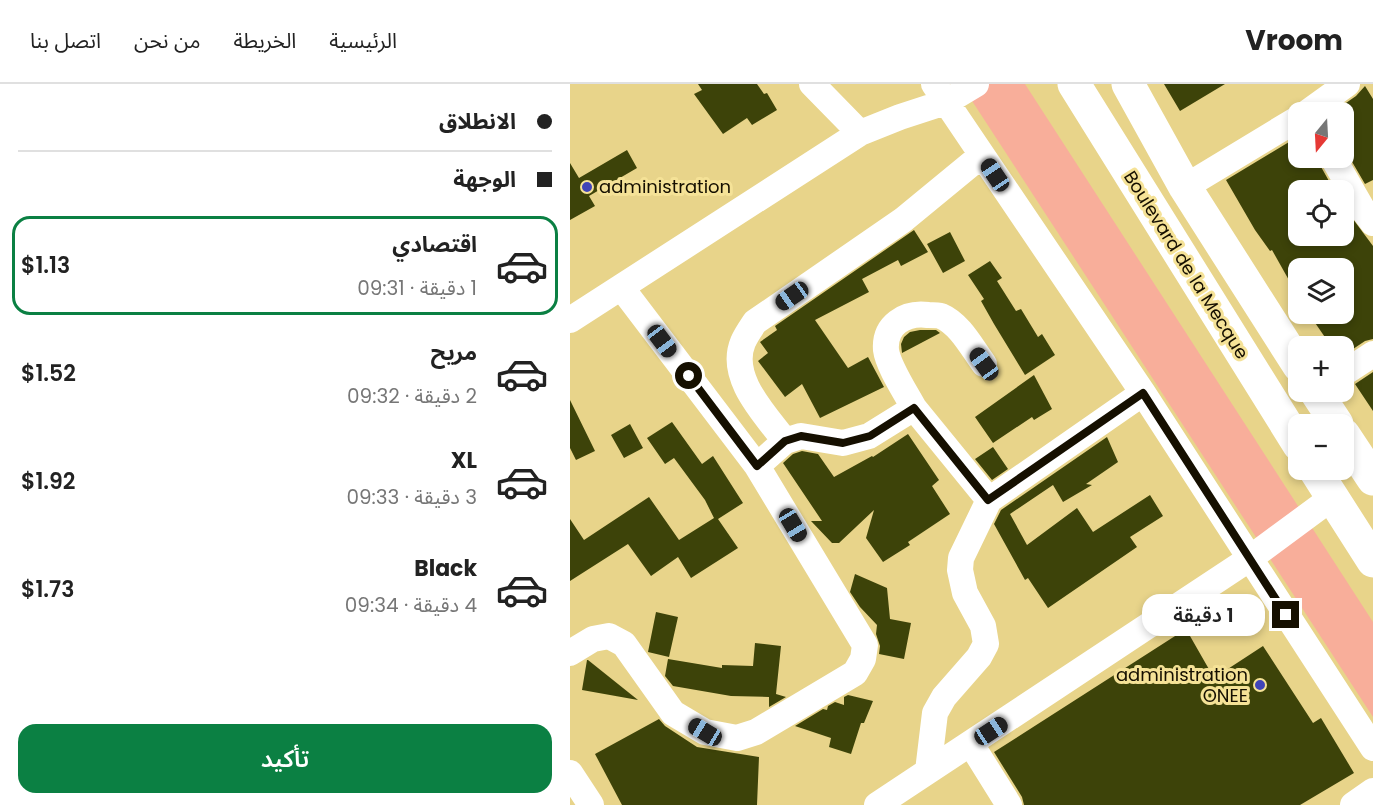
<!DOCTYPE html>
<html lang="ar">
<meta charset="utf-8">
<style>
:root{--surface:#fff;--page:#f6f6f6;--text:#222;--muted:#767676;--line:#e0e0e0;--accent:#0b8043}
body{margin:0;font-family:Poppins,"Noto Sans Arabic",sans-serif;background:var(--page);color:var(--text);direction:rtl;height:100vh;display:flex;flex-direction:column;font-size:22px;white-space:nowrap}
*{box-sizing:border-box;margin:0}
p{font-size:20px;color:var(--muted)}
.icon{flex:none;width:33px;height:33px;fill:none;stroke:currentColor;stroke-width:2;stroke-linecap:round;stroke-linejoin:round}
.map{position:relative;flex:1;overflow:hidden;direction:ltr}
.panel{display:flex;flex-direction:column;background:var(--surface);width:570px}
.panel>*{flex:none}
.top-card{display:grid;align-content:center;height:132px;padding:0 18px;background:var(--surface)}
.needle{width:39px;rotate:198deg}
.buttons{position:absolute;left:718px;top:18px;display:grid;gap:12px}
.buttons a{display:grid;place-items:center;width:66px;height:66px;border-radius:12px;background:var(--surface);box-shadow:0 3px 9px #0003;font-size:30px}
.end{position:absolute;width:27px;height:27px;margin:-14px;border:8px solid #150f00;background:#fff;box-shadow:0 0 0 3px #fff}
.from{border-radius:50%}
.bubble{position:absolute;height:42px;border-radius:18px;background:var(--surface);box-shadow:0 3px 9px #0003;font-size:20px;font-weight:600;line-height:42px;text-align:center;direction:rtl}
.car{position:absolute;width:18px;height:36px;margin:-18px -9px;border-radius:8px;box-shadow:0 0 4px 2px #0007;background:linear-gradient(#222 24%,#8ab4d8 0 40%,#222 0 76%,#8ab4d8 0 86%,#222 0)}
.top-card b{display:flex;align-items:center;gap:21px;height:57px;font-size:22px}
.top-card b+b{border-top:2px solid var(--line)}
.top-card i{width:15px;height:15px;background:var(--text)}
ul{padding:0;list-style:none}
li{display:flex;align-items:center;gap:18px;height:99px;margin:0 12px 9px;padding:0 6px;border:3px solid transparent;border-radius:18px}
li div{flex:1}
li b{display:block;font-size:22px}
li em{font-style:normal;font-weight:600}
li.selected{border-color:var(--accent)}
li>.icon{width:54px;height:54px;stroke-width:1.5}
.button{display:flex;gap:12px;margin-top:auto;padding:12px 18px}
.button a{flex:1;height:69px;border-radius:18px;background:var(--accent);color:#fff;font-size:24px;font-weight:600;line-height:69px;text-align:center}
header{display:flex;align-items:center;gap:36px;box-sizing:border-box;height:84px;padding:0 30px;background:var(--surface);border-bottom:2px solid var(--line)}
header strong{font-size:28px}
nav{display:flex;gap:33px;margin-inline-start:auto;font-size:21px}
main{display:flex;flex:1;min-height:0}
.map>svg:first-child{display:block}
.green{fill:#f8ae9a}
.building{fill:#3d4309}
.lines{fill:none;stroke-linecap:round;stroke-linejoin:round}
.minor{stroke:#fff;stroke-width:26}
.major{stroke:#fff;stroke-width:33}
.route{stroke:#150f00;stroke-width:8}
.poi-dot{fill:#4044b8;stroke:#f5e297;stroke-width:2}
.labels{text-anchor:middle;stroke-width:6;stroke-linejoin:round;paint-order:stroke}
.poi-label{font-size:18px;fill:#150f00;stroke:#f5e297;text-anchor:start}
.street-label{font-size:18px;fill:#150f00;stroke:#f5e297}
</style>
<header>
<strong>Vroom</strong>
<nav><a>الرئيسية</a><a>الخريطة</a><a>من نحن</a><a>اتصل بنا</a></nav>
</header>
<main>
<div class="map">
<svg width="803" height="721" viewBox="0 0 803 721">
<rect width="100%" height="100%" fill="#e8d48a"/>
<path class="green" d="M391 0H455L803 538V633Z"/>
<path class="building" d="M128 0H187L194 10 197 9 207 26 182 41 177 34 153 50 124 10 132 6Z
M594 0H655L610 27Z
M795 2 803 15V96L795 100 774 64V28H763L786 12Z
M729 52V74H748L750 81 764 106H729V152H774V123L803 162V255L795 257 774 271V262H761L739 230H774V184H729V214L702 166 700 167 685 146 656 96Z
M57 66 67 84 19 112 25 122 0 136V79L9 94Z
M344 146 358 168 331 182 328 176 292 195 299 208 245 236 278 284 298 273 314 303 250 334 232 300 215 313 188 277 198 269 190 258 207 246 205 242Z
M380 148 395 177 373 189 357 160Z
M420 177 432 194 427 197 446 227 451 225 468 253 472 250 485 271 455 291 424 240 411 217 414 215 398 191Z
M350 246H366L370 249 332 269 331 260 334 253 340 248Z
M803 288V327L785 300Z
M464 291 482 325 464 336 462 333 423 359 405 333Z
M0 316 25 367 6 376 0 364Z
M102 338 132 380 143 372 173 419 148 435 168 464 121 494 108 473 81 492 58 460 0 497V435L14 456 79 413 109 456 144 434 135 416 104 374 95 380 77 354Z
M60 340 73 364 54 374 41 351Z
M338 350 369 396 362 402 380 430 338 458 340 461 313 478 296 454 304 426 269 459H262L241 437H252L213 379 223 370 232 367 248 370 264 393 302 372 303 373Z
M537 353 548 378 516 400 522 401 493 418 483 401 440 430 457 461 507 424 523 448 580 411 593 432 560 453 567 463 478 524 458 494 455 496 424 440 431 426Z
M423 363 438 385 422 396 405 375Z
M285 490 317 504 320 535 341 539 334 575 309 570 310 562 306 550 307 541 290 523 280 508Z
M86 528 108 533 99 573 78 568Z
M616 545 644 594 693 562 743 639 751 634 784 689 730 721H454L452 713 424 668Z
M185 559 211 562 206 610 216 613 199 623V613L161 612 103 602 95 592 98 575 152 584V581L183 582Z
M17 576H18L68 616 12 606Z
M278 611 303 617 294 639H291L281 670 259 663 261 654 225 642 253 625 257 626 258 622 265 618 274 621V613Z
M89 635 95 642 127 663 189 673 187 721H52L25 670Z"/>
<g class="lines">
<path class="minor" d="M242 0 290 49
M364 0 573 309 803 664
M738 28 777 0
M763 74 793 126 803 139
M615 103 729 34
M51 203 187 382
M0 236 290 49 330 33 376 18 406 0
M774 289 803 270
M344 324C336 309 318 282 316 266 314 241 335 228 358 231 362 231 368 231 371 232 390 240 402 264 414 280
M215 357C196 331 158 294 173 258 176 251 181 244 185 238L333 136 412 71
M0 569 23 555 39 552 54 560 103 629 135 648 167 654 186 648 285 589 293 575 295 561 187 382 215 357 231 352 273 359 299 352 344 324 419 416
M401 660 439 721
M358 687 365 629 374 613 409 573 416 560 413 542 395 509 390 486 391 474 419 416 573 309
M0 689 21 721
M307 721 679 475 763 413
M783 721 803 707"/>
<path class="major" d="M504 0 729 361
M558 0 615 103 729 282
M746 308 767 340
M774 351 803 395
M745 386 803 477"/>
</g>
<g class="lines">
<path class="route" d="M119 292 187 382 215 357 231 352 273 359 300 352 344 324 418 416 573 309 716 531"/>
</g>
<g class="poi-dot">
<circle cx="17" cy="103" r="6"/>
<circle cx="690" cy="601" r="6"/>
</g>
<g class="labels">
<g class="poi-label">
<text x="29" y="109">administration</text>
<text x="678" y="597" text-anchor="end">administration<tspan x="678" dy="21">ONEE</tspan></text>
</g>
<g class="street-label">
<text transform="translate(616 181) rotate(58)" y="6">Boulevard de la Mecque</text>
</g>
</g>
</svg>
<div class="buttons">
<a><svg class="needle" viewBox="-14 -14 28 28"><path d="M0-13l5 13h-10z" fill="#e53935"/><path d="M0 13l5-13h-10z" fill="#767676"/></svg></a>
<a><svg class="icon" aria-label="locate" viewBox="0 0 24 24"><circle cx="12" cy="12" r="6"/><path d="M12 2v4M12 18v4M2 12h4M18 12h4"/></svg></a>
<a><svg class="icon" aria-label="layers" viewBox="0 0 24 24"><path d="M12 4l9 5-9 5-9-5zM3 14l9 5 9-5"/></svg></a>
<a>+</a>
<a>−</a>
</div>
<i class="end from" style="left:119px;top:292px"></i>
<i class="end" style="left:716px;top:531px"></i>
<div class="bubble" style="left:572px;top:510px;width:123px">1 دقيقة</div>
<i class="car" style="left:425px;top:91px;rotate:326deg"></i>
<i class="car" style="left:222px;top:212px;rotate:235deg"></i>
<i class="car" style="left:92px;top:257px;rotate:143deg"></i>
<i class="car" style="left:414px;top:280px;rotate:324deg"></i>
<i class="car" style="left:223px;top:441px;rotate:149deg"></i>
<i class="car" style="left:421px;top:647px;rotate:57deg"></i>
<i class="car" style="left:135px;top:648px;rotate:301deg"></i>
</div>
<section class="panel">
<div class="top-card">
<b><i class="from"></i>الانطلاق</b>
<b><i></i>الوجهة</b>
</div>
<ul>
<li class="selected"><svg class="icon" aria-label="car" viewBox="0 0 24 24"><path d="M5 17H2v-5l4-1 3-4h7l3 4 3 1v5h-3M9 17h6M6 11h13"/><circle cx="7" cy="17" r="2"/><circle cx="17" cy="17" r="2"/></svg><div><b>اقتصادي</b><p>1 دقيقة · 09:31</p></div><em>$1.13</em></li>
<li><svg class="icon" aria-label="car" viewBox="0 0 24 24"><path d="M5 17H2v-5l4-1 3-4h7l3 4 3 1v5h-3M9 17h6M6 11h13"/><circle cx="7" cy="17" r="2"/><circle cx="17" cy="17" r="2"/></svg><div><b>مريح</b><p>2 دقيقة · 09:32</p></div><em>$1.52</em></li>
<li><svg class="icon" aria-label="car" viewBox="0 0 24 24"><path d="M5 17H2v-5l4-1 3-4h7l3 4 3 1v5h-3M9 17h6M6 11h13"/><circle cx="7" cy="17" r="2"/><circle cx="17" cy="17" r="2"/></svg><div><b>XL</b><p>3 دقيقة · 09:33</p></div><em>$1.92</em></li>
<li><svg class="icon" aria-label="car" viewBox="0 0 24 24"><path d="M5 17H2v-5l4-1 3-4h7l3 4 3 1v5h-3M9 17h6M6 11h13"/><circle cx="7" cy="17" r="2"/><circle cx="17" cy="17" r="2"/></svg><div><b>Black</b><p>4 دقيقة · 09:34</p></div><em>$1.73</em></li>
</ul>
<div class="button"><a>تأكيد</a></div>
</section>
</main>
